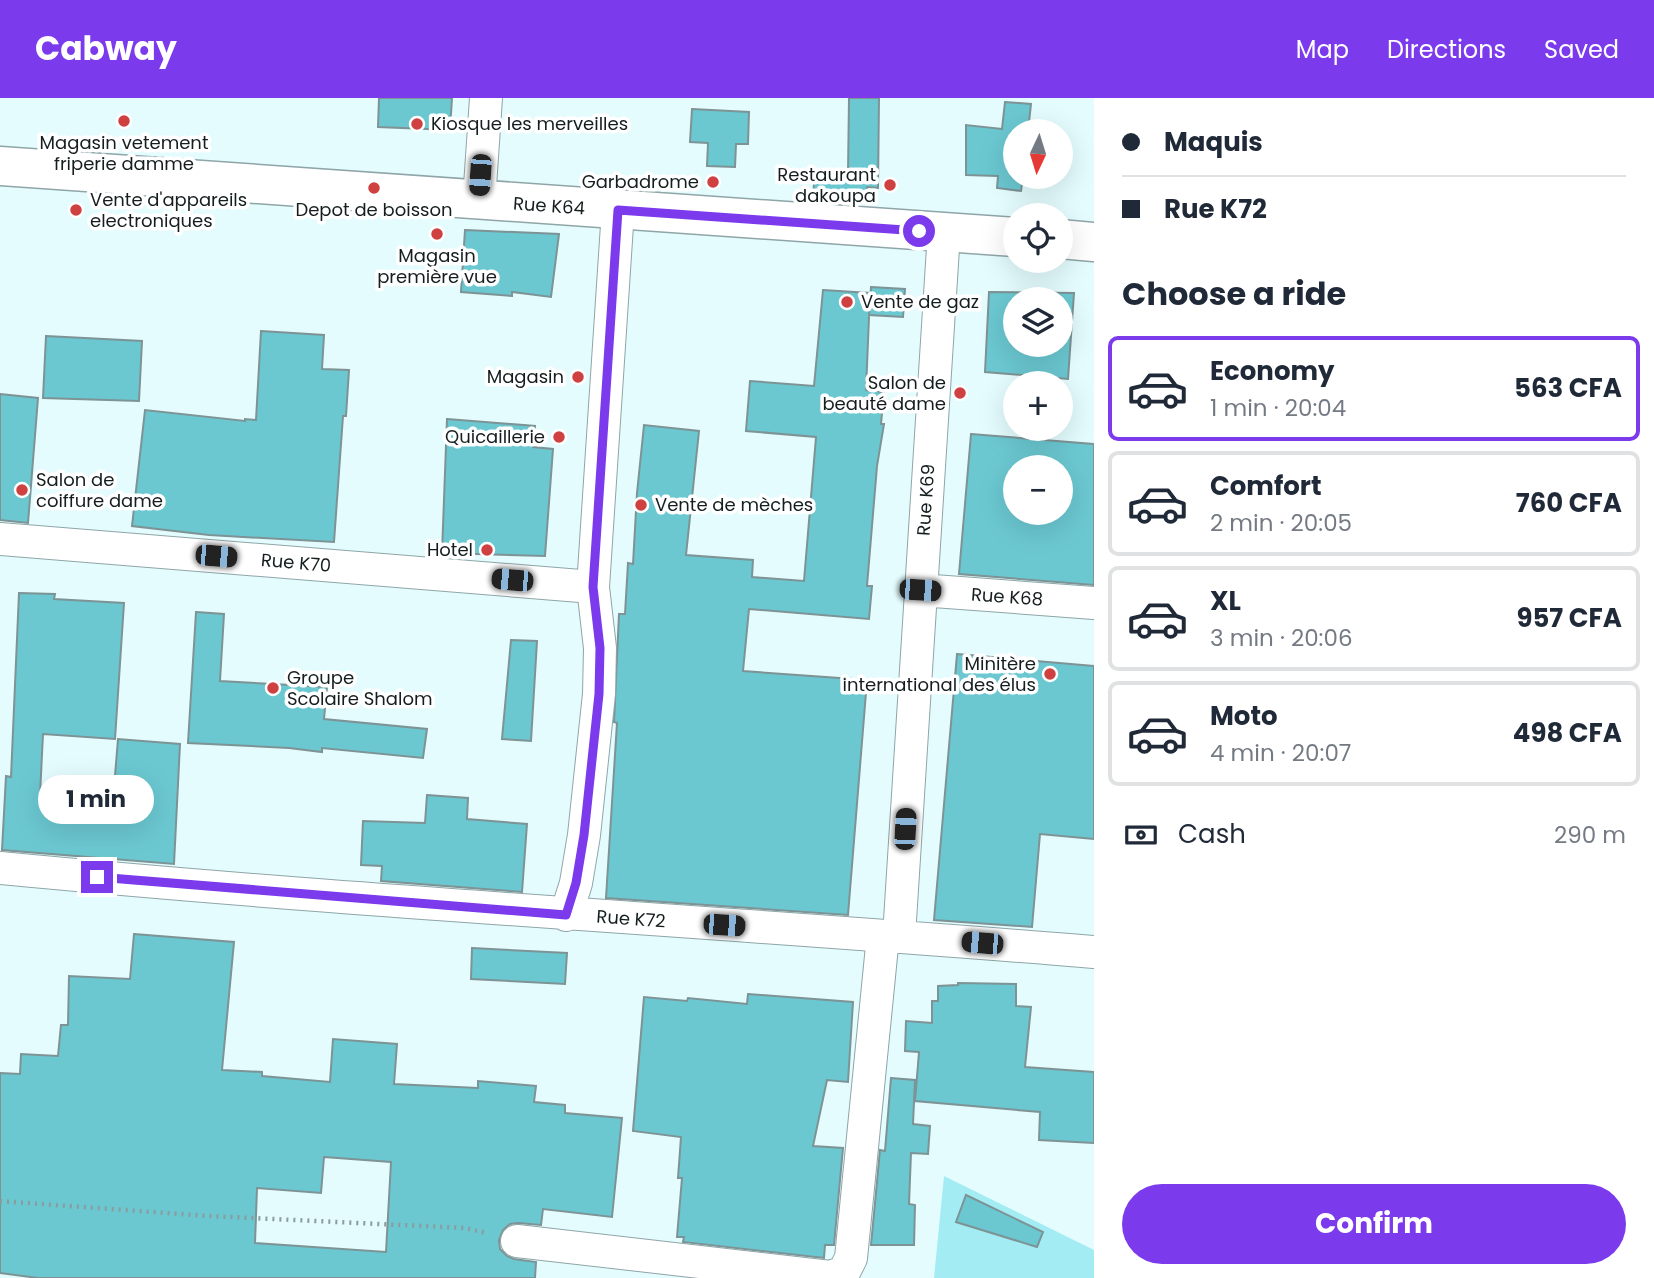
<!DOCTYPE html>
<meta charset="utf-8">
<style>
:root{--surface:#fff;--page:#f2f2f3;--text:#1f2937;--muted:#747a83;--line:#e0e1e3;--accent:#7c3aed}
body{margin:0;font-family:Poppins,sans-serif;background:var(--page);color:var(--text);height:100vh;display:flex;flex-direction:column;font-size:26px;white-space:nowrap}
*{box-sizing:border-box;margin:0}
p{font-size:23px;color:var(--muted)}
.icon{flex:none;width:38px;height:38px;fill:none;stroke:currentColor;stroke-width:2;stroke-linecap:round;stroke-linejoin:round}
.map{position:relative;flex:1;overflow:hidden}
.sheet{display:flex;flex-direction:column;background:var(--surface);width:560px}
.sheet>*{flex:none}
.hud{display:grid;align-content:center;height:154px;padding:0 28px;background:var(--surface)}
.needle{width:46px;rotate:184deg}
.tools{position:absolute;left:1003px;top:21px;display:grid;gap:14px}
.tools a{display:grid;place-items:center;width:70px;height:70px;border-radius:50%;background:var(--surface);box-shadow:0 7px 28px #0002;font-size:35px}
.end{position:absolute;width:32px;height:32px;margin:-16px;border:9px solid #7c3aed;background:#fff;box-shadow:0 0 0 4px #fff}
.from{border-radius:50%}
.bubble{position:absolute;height:49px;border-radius:24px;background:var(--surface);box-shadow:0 7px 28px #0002;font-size:23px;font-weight:700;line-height:49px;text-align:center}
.car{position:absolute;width:21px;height:42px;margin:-21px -10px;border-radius:9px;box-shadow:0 0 5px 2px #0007;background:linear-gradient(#222 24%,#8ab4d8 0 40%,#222 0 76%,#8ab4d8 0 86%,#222 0)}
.hud b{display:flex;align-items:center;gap:24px;height:66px;font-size:26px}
.hud b+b{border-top:2px solid var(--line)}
.hud i{width:18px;height:18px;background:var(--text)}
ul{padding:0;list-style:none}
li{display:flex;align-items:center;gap:21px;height:105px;margin:0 14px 10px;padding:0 14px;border:4px solid var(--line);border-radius:10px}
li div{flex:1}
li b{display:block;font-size:26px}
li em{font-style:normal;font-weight:700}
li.selected{border-color:var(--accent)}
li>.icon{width:63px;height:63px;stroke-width:1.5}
h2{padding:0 28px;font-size:32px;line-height:84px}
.pay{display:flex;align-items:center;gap:18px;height:77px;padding:0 28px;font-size:26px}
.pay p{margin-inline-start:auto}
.action{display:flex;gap:14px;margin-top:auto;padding:14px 28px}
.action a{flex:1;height:80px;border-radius:42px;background:var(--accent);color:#fff;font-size:28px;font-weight:700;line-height:80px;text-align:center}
header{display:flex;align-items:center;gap:42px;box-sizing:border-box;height:98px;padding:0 35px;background:var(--accent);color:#fff}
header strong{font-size:33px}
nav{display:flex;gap:38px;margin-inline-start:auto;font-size:24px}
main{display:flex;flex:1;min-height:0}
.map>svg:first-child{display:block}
.green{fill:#a3ecf3}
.building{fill:#6bc8d1;stroke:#7d9395;stroke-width:2;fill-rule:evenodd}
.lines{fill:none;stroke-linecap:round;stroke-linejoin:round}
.street-casing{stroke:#8fa5a8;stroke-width:34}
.secondary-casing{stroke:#8fa5a8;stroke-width:41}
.path{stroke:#8a9c9d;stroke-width:4.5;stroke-dasharray:2 5;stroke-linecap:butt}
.street{stroke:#fff;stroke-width:32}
.secondary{stroke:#fff;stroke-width:38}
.route{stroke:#7c3aed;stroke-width:9}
.poi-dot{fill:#cf4041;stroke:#fff;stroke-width:2.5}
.labels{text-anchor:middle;stroke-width:7;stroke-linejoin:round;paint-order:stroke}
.poi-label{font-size:18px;fill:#151e1f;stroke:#fff;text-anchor:end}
.street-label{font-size:18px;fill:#151e1f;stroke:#fff}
</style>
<header>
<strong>Cabway</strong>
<nav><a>Map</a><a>Directions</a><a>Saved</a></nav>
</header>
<main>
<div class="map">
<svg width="1094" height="1180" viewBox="0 0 1094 1180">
<rect width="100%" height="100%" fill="#e4fcfe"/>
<path class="green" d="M944 1078 1094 1152V1180H934Z"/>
<path class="building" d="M379 0H452L450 32 378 29Z
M849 0H879L878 90 867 89 866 104 813 98 815 72 848 76Z
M1005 4 1031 6 1028 33H1015V79H1023L1021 93 997 90 998 78 966 77V27L1002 31Z
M692 11 749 14 748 46H736L735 69 707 68 708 45 690 44Z
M465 132 559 136 551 199 512 194V198L461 194Z
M871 189 905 191 903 219 869 217Z
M823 192 870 195 866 292 884 294 881 326H884L877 368 867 488H872L869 521 749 511 743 573 867 582 848 817 606 800 617 625 614 624 619 516H625L628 465 633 466 637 395 644 327 699 333 686 457 753 462 752 479 804 483 816 339 746 333 750 283 814 288Z
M989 194 1074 195 1068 281 985 274ZM1015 201H1060V247H1015Z
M261 233 324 237 322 271 349 272 346 318H343L334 444 209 437 132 428 145 312 245 323V321L256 322Z
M46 238 142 243 139 303 43 300Z
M0 296 38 300 28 425 0 422Z
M447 321 535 328 533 349 553 351 545 458 442 455Z
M971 336 1094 346V487L959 476ZM1015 369H1060V415H1015Z
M19 495 55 496 54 501 124 505 115 641 43 636 40 697 113 702 118 641 180 646 174 766 2 752 6 678 11 679Z
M196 514 224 516 220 583 327 589 324 621 427 631 423 660 322 650V654L289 650 188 645Z
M511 542 537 543 531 643 502 641Z
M957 556 1094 568V741L1040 736 1032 829 934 822Z
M427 697 468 700 467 721 527 726 522 794 381 783 382 768 361 767 363 723 425 725Z
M134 836 234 844 222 972 262 974V978L330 984 333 941 397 946 394 986 478 990V983L536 988 534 1004 565 1007V1015L622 1020 612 1119 543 1111 541 1127 518 1125 510 1126 503 1132 499 1142 500 1151 507 1158 514 1161 536 1164 535 1180H38L0 1175V975L20 976 21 956 58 958 61 927H68L69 878 130 881ZM324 1059 391 1064 386 1154 255 1145 257 1090 321 1095Z
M472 850 567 855 565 886 471 881Z
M958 885 1016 886V908L1031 909 1025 969 1094 974V1045L1039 1042 1040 1014 915 1003 919 954 905 953 906 923 932 925V903H938V888L958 887Z
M748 896 853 904 848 984 827 982 813 1048 843 1050 834 1147H825L824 1160 683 1144 684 1139H677L682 1080H678L681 1039 633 1033 644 899 687 903 688 900 747 906Z
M891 980 915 982 913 1026 930 1028 928 1056 911 1055 909 1106 915 1107 914 1147H871L880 1052 885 1053Z
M966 1097 1043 1134 1037 1149 956 1124Z"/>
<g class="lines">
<defs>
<path id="street" d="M479 103 486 0
M0 441 593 489
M920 492 1094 505
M0 770C364 805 730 824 1094 854
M566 817 576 785 584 737 599 596 600 550 593 489 618 112
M899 838 944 134
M517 1143 830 1179 844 1174 851 1160 883 838"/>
<path id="secondary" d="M0 68 1015 139
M1060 141 1094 144"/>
</defs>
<use href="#street" class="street-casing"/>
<use href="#secondary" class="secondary-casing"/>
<path class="path" d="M0 1103 209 1118 465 1130 486 1135"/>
<use href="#street" class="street"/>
<use href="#secondary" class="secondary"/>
</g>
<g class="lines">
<path class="route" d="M97 779 566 817 576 785 584 737 599 596 600 550 593 489 618 112 919 133"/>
</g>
<g class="poi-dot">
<circle cx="124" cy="23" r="7"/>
<circle cx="417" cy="26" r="7"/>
<circle cx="713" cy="84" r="7"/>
<circle cx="890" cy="87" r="7"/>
<circle cx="374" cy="90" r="7"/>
<circle cx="76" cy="112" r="7"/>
<circle cx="437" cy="136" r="7"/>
<circle cx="847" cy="204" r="7"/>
<circle cx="578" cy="279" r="7"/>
<circle cx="960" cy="295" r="7"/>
<circle cx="559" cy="339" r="7"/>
<circle cx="22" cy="392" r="7"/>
<circle cx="641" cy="407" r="7"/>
<circle cx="487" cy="452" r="7"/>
<circle cx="1050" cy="576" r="7"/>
<circle cx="273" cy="590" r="7"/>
</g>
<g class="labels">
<g class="poi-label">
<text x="431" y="32" text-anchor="start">Kiosque les merveilles</text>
<text x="124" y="51" text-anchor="middle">Magasin vetement<tspan x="124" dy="21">friperie damme</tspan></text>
<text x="876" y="83">Restaurant<tspan x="876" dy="21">dakoupa</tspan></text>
<text x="699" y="90">Garbadrome</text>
<text x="90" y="108" text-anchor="start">Vente d'appareils<tspan x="90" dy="21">electroniques</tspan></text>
<text x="374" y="118" text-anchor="middle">Depot de boisson</text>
<text x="437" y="164" text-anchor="middle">Magasin<tspan x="437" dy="21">première vue</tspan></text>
<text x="861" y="210" text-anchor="start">Vente de gaz</text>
<text x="564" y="285">Magasin</text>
<text x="946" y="291">Salon de<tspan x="946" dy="21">beauté dame</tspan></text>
<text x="545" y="345">Quicaillerie</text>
<text x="36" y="388" text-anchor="start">Salon de<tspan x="36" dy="21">coiffure dame</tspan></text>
<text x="655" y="413" text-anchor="start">Vente de mèches</text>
<text x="473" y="458">Hotel</text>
<text x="1036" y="572">Minitère<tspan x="1036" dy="21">international des élus</tspan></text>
<text x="287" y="586" text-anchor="start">Groupe<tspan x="287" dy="21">Scolaire Shalom</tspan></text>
</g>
<g class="street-label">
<text transform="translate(549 108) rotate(4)" y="6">Rue K64</text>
<text transform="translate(926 402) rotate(-86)" y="6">Rue K69</text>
<text transform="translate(296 465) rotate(5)" y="6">Rue K70</text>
<text transform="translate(1007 499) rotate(4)" y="6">Rue K68</text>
<text transform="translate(631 821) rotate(4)" y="6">Rue K72</text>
</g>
</g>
</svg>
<div class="tools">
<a><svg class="needle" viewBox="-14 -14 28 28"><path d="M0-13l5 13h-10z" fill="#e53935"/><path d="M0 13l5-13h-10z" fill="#747a83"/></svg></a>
<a><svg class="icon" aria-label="locate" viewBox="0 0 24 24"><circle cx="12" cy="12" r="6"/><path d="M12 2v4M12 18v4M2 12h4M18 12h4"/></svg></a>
<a><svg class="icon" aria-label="layers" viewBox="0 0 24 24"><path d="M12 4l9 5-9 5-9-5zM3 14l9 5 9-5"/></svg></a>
<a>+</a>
<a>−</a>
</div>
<i class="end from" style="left:919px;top:133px"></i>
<i class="end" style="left:97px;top:779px"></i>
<div class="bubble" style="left:38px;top:677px;width:116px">1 min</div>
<i class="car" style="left:480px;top:77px;rotate:184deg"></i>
<i class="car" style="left:216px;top:458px;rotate:95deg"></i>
<i class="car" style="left:512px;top:482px;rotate:275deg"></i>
<i class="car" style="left:920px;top:492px;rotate:94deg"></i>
<i class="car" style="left:905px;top:731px;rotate:3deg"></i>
<i class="car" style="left:724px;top:827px;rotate:94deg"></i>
<i class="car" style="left:982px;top:845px;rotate:275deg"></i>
</div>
<section class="sheet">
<div class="hud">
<b><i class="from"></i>Maquis</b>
<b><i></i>Rue K72</b>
</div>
<h2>Choose a ride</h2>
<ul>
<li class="selected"><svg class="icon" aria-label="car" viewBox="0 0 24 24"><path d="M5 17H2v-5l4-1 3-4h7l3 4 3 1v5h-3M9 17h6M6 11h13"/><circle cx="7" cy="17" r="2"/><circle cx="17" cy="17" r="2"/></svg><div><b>Economy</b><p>1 min · 20:04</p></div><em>563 CFA</em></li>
<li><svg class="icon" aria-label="car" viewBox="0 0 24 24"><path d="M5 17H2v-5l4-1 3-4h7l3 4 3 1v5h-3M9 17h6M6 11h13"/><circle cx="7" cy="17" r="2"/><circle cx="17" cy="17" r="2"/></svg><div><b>Comfort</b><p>2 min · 20:05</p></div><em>760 CFA</em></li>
<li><svg class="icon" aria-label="car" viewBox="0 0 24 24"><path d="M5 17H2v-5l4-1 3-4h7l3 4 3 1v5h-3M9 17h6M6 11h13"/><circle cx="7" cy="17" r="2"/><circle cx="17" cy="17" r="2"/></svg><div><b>XL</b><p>3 min · 20:06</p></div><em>957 CFA</em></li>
<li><svg class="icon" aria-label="car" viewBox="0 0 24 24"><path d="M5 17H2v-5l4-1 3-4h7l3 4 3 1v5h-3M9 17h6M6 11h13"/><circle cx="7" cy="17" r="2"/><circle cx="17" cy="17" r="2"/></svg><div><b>Moto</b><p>4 min · 20:07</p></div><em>498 CFA</em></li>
</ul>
<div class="pay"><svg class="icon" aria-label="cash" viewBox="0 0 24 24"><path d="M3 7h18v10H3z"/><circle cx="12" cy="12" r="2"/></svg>Cash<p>290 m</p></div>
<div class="action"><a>Confirm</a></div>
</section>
</main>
